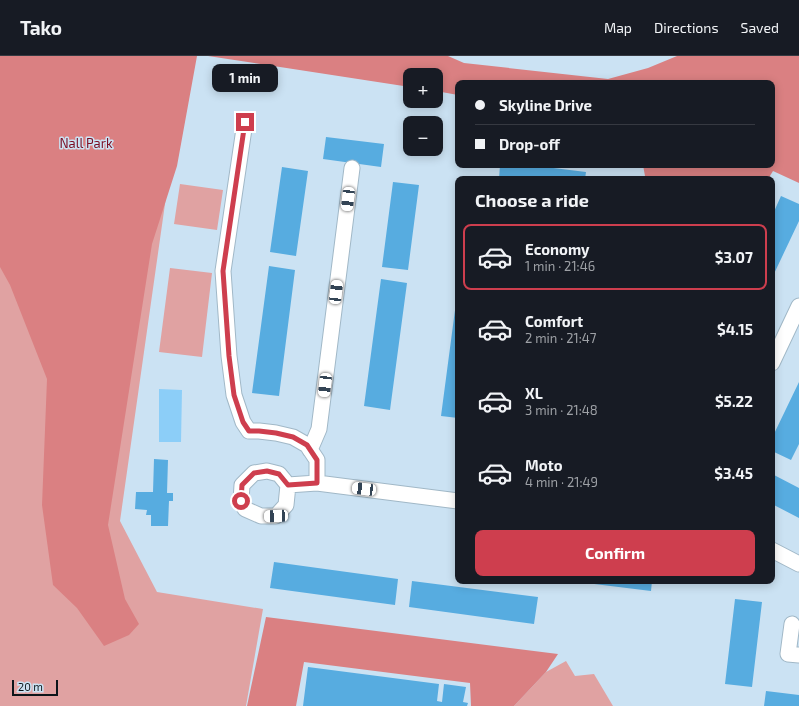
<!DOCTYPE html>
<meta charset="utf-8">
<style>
:root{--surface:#171b24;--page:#20242c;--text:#f1f3f6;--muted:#9ea1a6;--line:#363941;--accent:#ce3e4e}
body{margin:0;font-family:"Exo 2",sans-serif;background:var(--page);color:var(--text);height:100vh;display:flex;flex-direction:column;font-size:15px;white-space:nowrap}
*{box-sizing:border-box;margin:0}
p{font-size:13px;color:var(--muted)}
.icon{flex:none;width:22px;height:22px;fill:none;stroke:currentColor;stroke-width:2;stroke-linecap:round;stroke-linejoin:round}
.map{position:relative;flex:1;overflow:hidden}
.panel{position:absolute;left:455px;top:120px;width:320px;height:408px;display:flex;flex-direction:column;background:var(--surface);border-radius:8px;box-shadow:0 2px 10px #0003}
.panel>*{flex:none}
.top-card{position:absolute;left:455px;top:24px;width:320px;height:88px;border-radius:8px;box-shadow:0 2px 10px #0003;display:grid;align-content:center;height:88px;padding:0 20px;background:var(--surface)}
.tools{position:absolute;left:403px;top:12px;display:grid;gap:8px}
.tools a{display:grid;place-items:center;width:40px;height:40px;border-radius:8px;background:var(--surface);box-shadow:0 2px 10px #0003;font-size:20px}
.scale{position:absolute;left:12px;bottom:10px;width:46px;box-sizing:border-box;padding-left:4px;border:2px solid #0c151a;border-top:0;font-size:11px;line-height:14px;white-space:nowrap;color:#0c151a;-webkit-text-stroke:3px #cbe2f3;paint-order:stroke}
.end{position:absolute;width:18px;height:18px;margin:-9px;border:5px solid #ce3e4e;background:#fff;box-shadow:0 0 0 2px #fff}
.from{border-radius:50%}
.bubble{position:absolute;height:28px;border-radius:8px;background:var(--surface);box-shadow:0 2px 10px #0003;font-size:13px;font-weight:700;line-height:28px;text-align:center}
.car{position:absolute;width:12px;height:24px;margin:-12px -6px;border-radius:5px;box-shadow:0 0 3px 1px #0007;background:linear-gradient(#fff 24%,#345 0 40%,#fff 0 76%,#345 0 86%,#fff 0)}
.top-card b{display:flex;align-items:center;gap:14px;height:38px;font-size:15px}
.top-card b+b{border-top:1px solid var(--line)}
.top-card i{width:10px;height:10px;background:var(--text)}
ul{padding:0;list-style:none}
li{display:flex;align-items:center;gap:12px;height:66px;margin:0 8px 6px;padding:0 12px;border:2px solid transparent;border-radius:8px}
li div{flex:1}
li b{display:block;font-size:15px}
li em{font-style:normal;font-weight:700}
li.selected{border-color:var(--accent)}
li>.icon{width:36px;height:36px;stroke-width:1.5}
h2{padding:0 20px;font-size:18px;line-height:48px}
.primary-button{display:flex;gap:8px;margin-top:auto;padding:8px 20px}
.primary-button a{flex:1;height:46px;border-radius:8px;background:var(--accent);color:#fff;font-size:16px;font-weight:700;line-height:46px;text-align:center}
header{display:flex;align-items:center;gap:24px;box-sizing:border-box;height:56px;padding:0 20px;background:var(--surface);border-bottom:1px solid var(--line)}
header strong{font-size:19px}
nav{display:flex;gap:22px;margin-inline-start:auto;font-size:14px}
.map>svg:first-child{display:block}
.green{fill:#e0a2a2}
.forest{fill:#da8082}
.water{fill:#8ccef8}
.building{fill:#57ace0}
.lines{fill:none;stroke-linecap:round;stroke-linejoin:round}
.minor-casing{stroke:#a1b8c7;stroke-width:17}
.minor{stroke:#fff;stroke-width:15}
.route{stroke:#ce3e4e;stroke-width:5}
.labels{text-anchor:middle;stroke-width:3;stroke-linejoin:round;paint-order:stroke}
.park-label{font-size:13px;fill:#7c0c22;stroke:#cbe2f3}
</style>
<header>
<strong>Tako</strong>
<nav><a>Map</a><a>Directions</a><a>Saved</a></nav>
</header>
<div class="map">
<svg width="799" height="650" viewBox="0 0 799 650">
<rect width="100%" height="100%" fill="#cbe2f3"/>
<path class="green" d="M0 0H186L120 465 157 536 263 553 246 650H0Z
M180 128 223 134 217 174 174 168Z
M170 212 212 217 202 301 159 296Z
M566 605 575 620 594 618 613 650H514L546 616Z"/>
<path class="forest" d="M0 0H197L177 110 152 188 108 469 125 543 139 568 129 579 104 590 77 552 53 529 42 449 47 323 10 229 0 211Z
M208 0H448L464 7 608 23 648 12 677 0H799V127L773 115 768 123H647L645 120 643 109H772V27H458V39L436 35V19H410V31Z
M266 561 558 598 546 616 514 650H471L470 627 304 606 296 650H247Z"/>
<path class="water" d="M159 333 182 334 181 386H159Z"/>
<path class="building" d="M326 81 384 88 381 111 323 103Z
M500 109H529L586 116 585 123H499Z
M282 111 308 115 296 200 270 196Z
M393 126 419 129 408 214 382 211Z
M781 140 799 148V165L772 222V160Z
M269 210 295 214 279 340 252 337Z
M381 223 407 227 390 354 364 350Z
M457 239 458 240V362L441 360Z
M799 326V388L791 404 772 395V382Z
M154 403 168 404 167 437H173V445H169L168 470H151V459H146L147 454 135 453 136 436H153Z
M774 419 799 432V462L772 448V423Z
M274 506 398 523 395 549 270 532Z
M412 525 538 541 534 568 409 551Z
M579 525H652L651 535 578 526Z
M735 543 762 546 752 631 725 628Z
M308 611 439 628 437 645 442 646 444 628 466 631 463 646 468 647 467 650H303Z
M766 635 799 639V650H764Z"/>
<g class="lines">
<defs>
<path id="minor" d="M245 66 223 215 229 300 234 339 243 366 249 375H259L276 377 293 381 307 389 317 404V427
M772 307 799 250
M310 394 319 373 352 112
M267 415 279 418 288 429 286 449 276 460H261L245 453 241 445 242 429 254 417Z
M288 429 317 427 458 445
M772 494 799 508
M792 568 788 598 799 599"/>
</defs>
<use href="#minor" class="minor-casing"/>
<use href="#minor" class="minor"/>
</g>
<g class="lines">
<path class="route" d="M241 445 242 429 254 417 267 415 279 418 288 429 317 427V404L307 389 293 381 276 377 259 375H249L243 366 234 339 229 300 223 215 245 66"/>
</g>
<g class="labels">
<g class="park-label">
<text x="86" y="92">Nall Park</text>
</g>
</g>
</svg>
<div class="tools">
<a>+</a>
<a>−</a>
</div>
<div class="scale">20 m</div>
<i class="end from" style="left:241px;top:445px"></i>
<i class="end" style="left:245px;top:66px"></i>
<div class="bubble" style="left:212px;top:8px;width:66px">1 min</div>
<i class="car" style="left:348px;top:143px;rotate:187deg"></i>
<i class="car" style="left:336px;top:236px;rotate:7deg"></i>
<i class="car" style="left:325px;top:329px;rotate:187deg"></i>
<i class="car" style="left:364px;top:433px;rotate:277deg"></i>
<i class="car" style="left:276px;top:460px;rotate:268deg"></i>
<div class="top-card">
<b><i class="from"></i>Skyline Drive</b>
<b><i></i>Drop-off</b>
</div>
<section class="panel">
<h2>Choose a ride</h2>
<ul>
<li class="selected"><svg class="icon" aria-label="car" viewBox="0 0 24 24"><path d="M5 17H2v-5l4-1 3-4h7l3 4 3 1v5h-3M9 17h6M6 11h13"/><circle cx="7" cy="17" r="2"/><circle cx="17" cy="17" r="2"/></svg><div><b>Economy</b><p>1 min · 21:46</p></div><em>$3.07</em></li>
<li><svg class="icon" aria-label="car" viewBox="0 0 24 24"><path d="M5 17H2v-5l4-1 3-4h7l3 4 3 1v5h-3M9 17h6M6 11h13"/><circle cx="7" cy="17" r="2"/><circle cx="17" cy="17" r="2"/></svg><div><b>Comfort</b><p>2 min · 21:47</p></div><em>$4.15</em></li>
<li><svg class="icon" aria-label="car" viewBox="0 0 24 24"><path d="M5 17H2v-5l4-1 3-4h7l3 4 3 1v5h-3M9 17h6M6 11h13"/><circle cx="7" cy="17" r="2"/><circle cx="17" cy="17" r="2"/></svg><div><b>XL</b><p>3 min · 21:48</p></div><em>$5.22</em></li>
<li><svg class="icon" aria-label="car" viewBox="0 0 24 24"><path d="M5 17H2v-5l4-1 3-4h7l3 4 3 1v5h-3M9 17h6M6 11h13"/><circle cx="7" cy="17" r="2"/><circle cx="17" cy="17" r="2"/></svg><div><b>Moto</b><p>4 min · 21:49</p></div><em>$3.45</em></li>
</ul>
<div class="primary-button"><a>Confirm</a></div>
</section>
</div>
